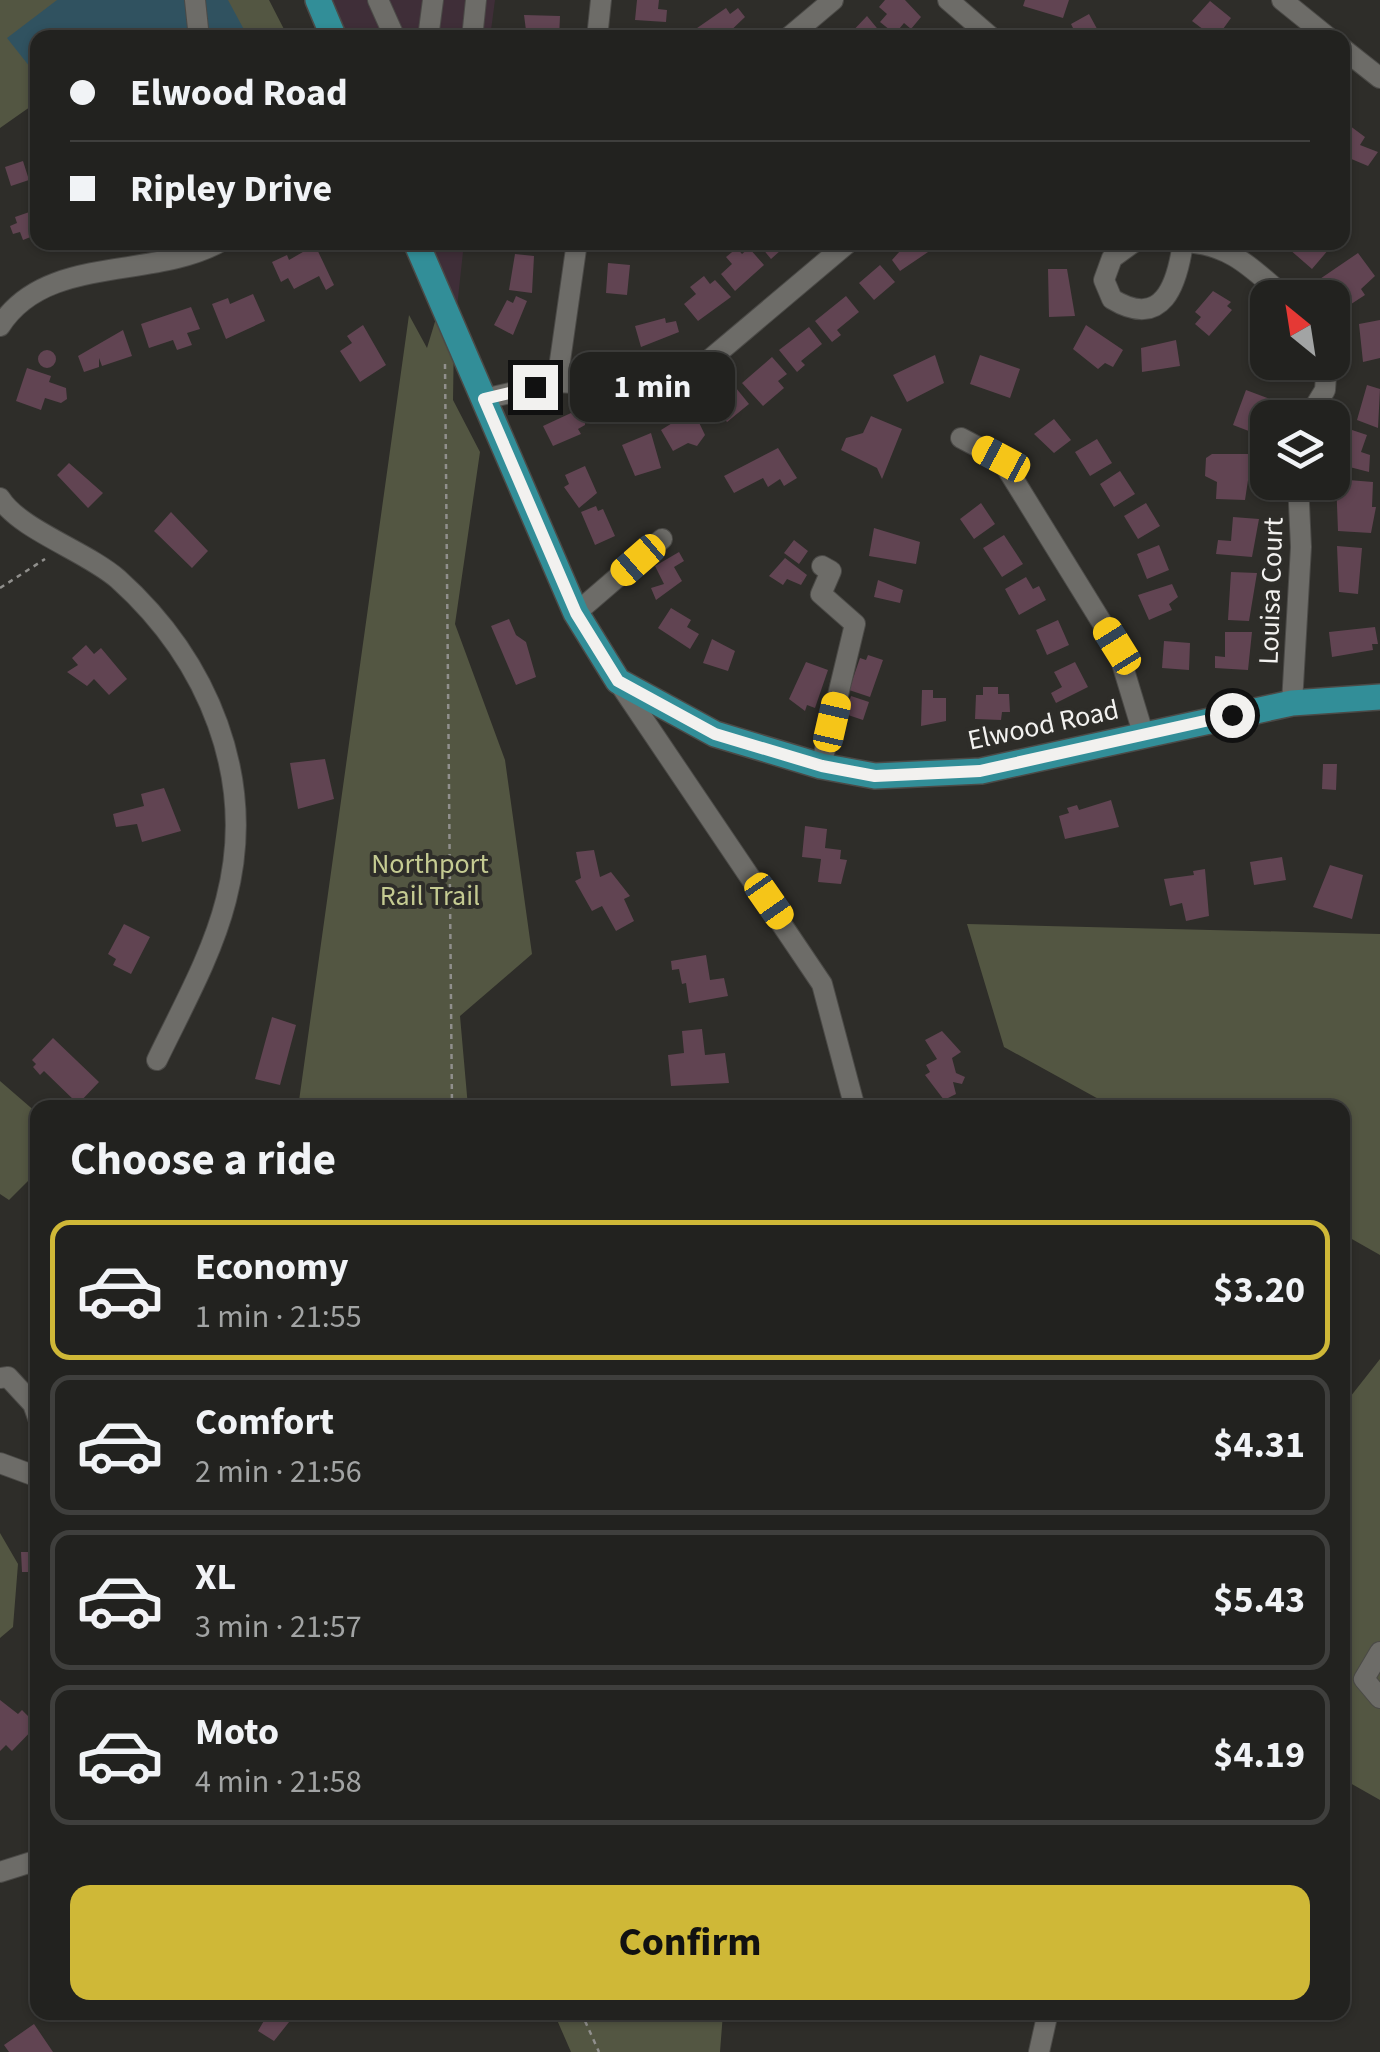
<!DOCTYPE html>
<meta charset="utf-8">
<style>
:root{--surface:#22221f;--page:#2a2a28;--text:#f1f3f6;--muted:#a2a4a4;--line:#3f3f3d;--accent:#cfb837}
body{margin:0;font-family:"Source Sans 3",sans-serif;background:var(--page);color:var(--text);height:100vh;display:flex;flex-direction:column;font-size:38px;white-space:nowrap}
*{box-sizing:border-box;margin:0}
p{font-size:32px;color:var(--muted)}
.icon{flex:none;width:55px;height:55px;fill:none;stroke:currentColor;stroke-width:2;stroke-linecap:round;stroke-linejoin:round}
.map{position:relative;flex:1;overflow:hidden}
.details{position:absolute;left:30px;top:1100px;width:1320px;height:920px;display:flex;flex-direction:column;background:var(--surface);border-radius:20px;box-shadow:0 2px 8px #0004,0 0 0 2px var(--line)}
.details>*{flex:none}
.top-card{position:absolute;left:30px;top:30px;width:1320px;height:220px;border-radius:20px;box-shadow:0 2px 8px #0004,0 0 0 2px var(--line);display:grid;align-content:center;height:220px;padding:0 40px;background:var(--surface)}
.needle{width:65px;rotate:330deg}
.tools{position:absolute;left:1250px;top:280px;display:grid;gap:20px}
.tools a{display:grid;place-items:center;width:100px;height:100px;border-radius:20px;background:var(--surface);box-shadow:0 2px 8px #0004,0 0 0 2px var(--line);font-size:50px}
.end{position:absolute;width:45px;height:45px;margin:-22px;border:12px solid #f2f1ef;background:#111;box-shadow:0 0 0 5px #111}
.from{border-radius:50%}
.bubble{position:absolute;height:70px;border-radius:20px;background:var(--surface);box-shadow:0 2px 8px #0004,0 0 0 2px var(--line);font-size:32px;font-weight:700;line-height:70px;text-align:center}
.car{position:absolute;width:30px;height:60px;margin:-30px -15px;border-radius:12px;box-shadow:0 0 8px 2px #0007;background:linear-gradient(#f5c518 24%,#345 0 40%,#f5c518 0 76%,#345 0 86%,#f5c518 0)}
.top-card b{display:flex;align-items:center;gap:35px;height:95px;font-size:38px}
.top-card b+b{border-top:2px solid var(--line)}
.top-card i{width:25px;height:25px;background:var(--text)}
ul{padding:0;list-style:none}
li{display:flex;align-items:center;gap:30px;height:140px;margin:0 20px 15px;padding:0 20px;border:5px solid var(--line);border-radius:20px}
li div{flex:1}
li b{display:block;font-size:38px}
li em{font-style:normal;font-weight:700}
li.active{border-color:var(--accent)}
li>.icon{width:90px;height:90px;stroke-width:1.5}
h2{padding:0 40px;font-size:45px;line-height:120px}
.button{display:flex;gap:20px;margin-top:auto;padding:20px 40px}
.button a{flex:1;height:115px;border-radius:20px;background:var(--accent);color:#111;font-size:40px;font-weight:700;line-height:115px;text-align:center}
.map>svg:first-child{display:block}
.commercial{fill:#3f2e38}
.green{fill:#535642}
.water{fill:#305260}
.building{fill:#614452}
.lines{fill:none;stroke-linecap:round;stroke-linejoin:round}
.minor-casing{stroke:#4b4a47;stroke-width:22}
.major-casing{stroke:#4b4a47;stroke-width:28}
.path{stroke:#908f8c;stroke-width:2.5;stroke-dasharray:5 5;stroke-linecap:butt}
.minor{stroke:#6d6c68;stroke-width:20}
.major{stroke:#328e98;stroke-width:25}
.route{stroke:#f2f1ef;stroke-width:12}
.labels{text-anchor:middle;stroke-width:8;stroke-linejoin:round;paint-order:stroke}
.street-label{font-size:28px;fill:#f2f1ef;stroke:#2e2d29}
.park-label{font-size:28px;fill:#c5cb92;stroke:#2e2d29}
</style>
<div class="map">
<svg width="1380" height="2052" viewBox="0 0 1380 2052">
<rect width="100%" height="100%" fill="#2e2d29"/>
<path class="commercial" d="M322 0H495L490 38 336 37Z
M417 243H464L454 335Z"/>
<path class="green" d="M0 0H269L288 37 38 38 37 102 0 128Z
M441 302 454 335 453 400 480 452 455 624 505 760 532 954 460 1016 468 1107 298 1108 409 315 427 348Z
M967 924 1380 934V1255L1343 1234 1342 1108 1113 1107 1004 1047Z
M0 1081 37 1113V1172L9 1200 0 1194Z
M1380 1359V1800L1343 1779V1406Z
M0 1533 18 1564 13 1627 0 1638Z
M554 2013H723L720 2052H571Z"/>
<path class="water" d="M57 0H228L248 37 38 38 37 76 7 38Z"/>
<path class="building" d="M637 0H659L658 9 667 10 666 22 635 20Z
M885 0H905L921 17 911 29 904 23 895 34 880 22 887 14 879 7Z
M1025 0H1069L1063 18 1023 6Z
M1210 1 1231 18 1223 29 1228 38H1198L1204 30 1192 21Z
M726 8 730 14 738 8 745 17 723 38 687 35Z
M1089 14 1102 38H1078L1071 24Z
M524 15 560 16 559 38H527Z
M867 16 881 33 875 38H846Z
M1342 120 1365 137 1360 145 1378 152 1368 166 1349 158 1351 154 1342 147Z
M23 161 29 180 11 186 5 167Z
M38 209V234L23 240 20 232 13 234 10 226 17 223 15 217Z
M757 242H790L771 259Z
M908 242H925L931 250 900 271 892 260Z
M1281 242H1335L1312 269Z
M315 245 334 285 326 290 319 276 294 289 288 278 281 282 272 262 287 255 289 260Z
M737 248 742 254 749 248 764 265 735 291 721 274 732 264 726 257Z
M1358 253 1375 276 1361 289 1365 295 1342 310 1334 297 1324 298 1314 283Z
M515 254 534 256 532 293 509 290Z
M608 263 630 265 627 295 606 293Z
M880 265 895 282 874 300 859 283Z
M1048 269H1067L1075 316 1049 317Z
M704 276 710 284 715 280 731 297 698 321 684 304 696 294 690 287Z
M1213 291 1231 302 1227 306 1232 310 1209 336 1195 324 1201 317 1195 312Z
M253 294 265 321 226 339 212 304 228 298 230 304Z
M516 296 527 301 513 335 494 325 507 300 513 303Z
M846 296 859 312 837 330 841 335 832 342 815 321Z
M191 307 200 329 187 333 192 345 177 350 173 340 149 348 141 324Z
M665 318 666 323 676 321 679 332 641 347 635 326Z
M1380 320V358L1363 362 1359 324Z
M363 325 386 365 360 382 340 351 352 343 347 336Z
M1086 325 1123 350 1113 367 1105 363 1098 369 1073 349Z
M809 327 822 344 801 361 805 365 797 372 779 350Z
M123 330 132 356 102 366 99 358V367L84 372 78 356Z
M1176 340 1180 366 1142 372 1141 348Z
M1268 341V362H1279L1281 373 1263 376 1259 357 1251 359 1248 345Z
M38 359a9 9 0 1 1 18 0a9 9 0 1 1-18 0Z
M935 355 944 383 907 402 893 375Z
M980 355 1020 369 1010 398 970 384Z
M772 357 787 374 778 381 784 388 763 406 742 383Z
M27 368 51 376 49 382 66 388 67 399 61 403 45 398 41 410 16 401Z
M1367 385 1380 389 1378 428 1357 420Z
M736 388 749 404 727 422 714 405Z
M1246 390 1270 399 1254 433 1233 425Z
M693 410 705 435 697 446 688 443 673 451 661 430Z
M571 413 585 419V425L578 429 581 434 553 446 543 426Z
M871 416 902 429 882 479 877 468 841 450 846 438 863 433Z
M1054 419 1071 440 1054 453 1034 434Z
M1343 427 1367 435 1361 452 1370 455 1369 472 1334 463Z
M651 433 661 468 635 476 622 445Z
M1097 439 1112 463 1090 476 1075 452Z
M778 448 797 478 784 486 780 479 768 487 763 478 734 493 724 476Z
M1212 454H1252L1245 500 1216 499 1217 482 1205 476 1206 458Z
M69 463 103 493 88 508 57 475Z
M585 466 597 493 579 508 564 487 569 484 565 475Z
M1120 471 1135 494 1114 507 1100 484Z
M1336 479 1373 482 1372 507H1376L1371 533 1338 531Z
M981 503 995 524 974 539 960 519Z
M1146 503 1160 526 1138 539 1124 516Z
M596 506 598 511 603 509 615 536 595 545 581 512Z
M171 512 208 551 192 568 154 531Z
M1233 517 1259 519 1252 557 1216 554 1218 540 1231 541Z
M874 528 920 542 916 564 869 556Z
M1004 535 1023 564 1002 577 983 548Z
M794 540 808 551 799 564 784 553Z
M1159 545 1169 570 1147 579 1137 554Z
M1337 546 1362 548 1358 594 1339 592Z
M679 552 684 561 674 567 682 581 656 600 651 588 664 584 655 566Z
M785 558 807 575 801 585 787 579 783 585 769 576Z
M1231 572 1257 573 1249 621 1228 620Z
M1026 577 1033 589 1039 586 1046 600 1019 615 1005 589Z
M878 580 903 590 900 603 874 597Z
M1172 584 1178 597 1169 604 1172 610 1149 620 1138 595Z
M671 608 691 620 687 627 699 634 690 649 658 628Z
M509 619 516 635 526 642 536 677 516 685 491 626Z
M1058 620 1069 645 1047 655 1036 630Z
M1375 627 1378 644H1372L1373 650 1332 657 1329 632Z
M1225 632H1252L1248 670 1215 668V656L1225 657Z
M712 639 735 651 728 671 703 663Z
M1164 641 1190 643 1189 670 1162 668Z
M86 645 94 654 101 648 127 679 109 695 94 679 87 686 67 672 78 665 72 658Z
M868 655 883 660 870 697 849 690 860 658 866 660Z
M806 662 828 670 815 708 807 705 805 711 789 699Z
M1075 662 1088 687 1056 703 1051 693 1062 687 1054 672Z
M983 687H998V694H1009L1010 712H1002L1001 720 975 719 976 695H983Z
M922 690H933V698H946V721L921 726Z
M851 696 869 702 863 720 845 714Z
M325 759 334 799 298 809 290 763Z
M1323 764H1337L1336 790 1322 789Z
M164 788 181 831 142 842 137 824 116 827 113 814 144 806 141 794Z
M1111 800 1119 827 1065 839 1059 816 1069 813 1067 808 1077 805 1079 810Z
M805 826 827 829 825 848 841 850 840 859 847 860 841 884 818 882 821 859 802 857Z
M594 850 600 877 611 872 630 896 624 899 634 921 616 931 602 906 592 911 575 881 581 878 576 852Z
M1282 857 1286 880 1254 885 1250 862Z
M1330 865 1363 875 1352 919 1313 907Z
M1205 869 1209 916 1186 921 1182 903 1170 906 1164 879 1194 875 1193 871Z
M124 924 150 937 131 974 113 965 116 959 108 954Z
M706 955 710 980 724 978 728 996 689 1003 686 983 682 984 679 969 672 970 671 961Z
M272 1017 296 1025 280 1085 255 1079Z
M702 1029 705 1055 725 1053 729 1083 671 1086 668 1055 684 1053 682 1031Z
M942 1031 961 1052 952 1058 956 1073 965 1077 962 1084 953 1082 956 1094 944 1100 925 1075 930 1072 926 1065 937 1059 925 1040Z
M53 1038 99 1082 78 1104 44 1071 40 1075 33 1067 36 1064 32 1060Z
M21 1552H38V1572H22Z
M0 1700 18 1714 22 1710 37 1725 12 1751 6 1745 0 1751Z
M269 2012H297L274 2041 258 2031Z
M34 2024 53 2052H9L4 2045Z"/>
<g class="lines">
<defs>
<path id="minor" d="M195 0 199 38
M378 0 395 38
M948 0 992 38
M1282 0 1329 38
M428 38 433 0
M472 38 476 0
M597 38 601 0
M788 38 833 0
M1342 48 1380 78
M1134 242 1112 258 1104 280 1112 299C1163 330 1177 284 1183 243
M1182 242C1229 243 1252 268 1286 298
M0 326C46 254 152 280 220 242
M557 382 577 242
M484 399 557 382 639 387 675 380 708 361 849 242
M1308 418 1325 390 1327 362
M961 438 1001 459 1117 647 1143 733
M0 498C20 530 86 551 118 579 208 660 258 778 226 900 212 955 182 1008 157 1060
M576 613 662 539
M619 683 822 984 855 1108
M1292 703 1301 547 1298 482
M821 766 855 624 821 594 831 571 822 566
M0 1378 8 1377 33 1404 38 1418
M0 1463 38 1477
M1380 1652 1364 1679 1380 1698
M0 1872 38 1860
M1039 2052 1048 2012"/>
<path id="major" d="M318 0 334 38
M416 242 576 613 618 681 715 734 821 766 875 776 981 771 1292 703 1380 697"/>
</defs>
<use href="#minor" class="minor-casing"/>
<use href="#major" class="major-casing"/>
<path class="path" d="M445 364 452 1108
M0 588 45 559
M581 2012 599 2052"/>
<use href="#minor" class="minor"/>
<use href="#major" class="major"/>
</g>
<g class="lines">
<path class="route" d="M535 387 484 399 576 613 618 681 715 734 822 766 875 776 980 771 1232 715"/>
</g>
<g class="labels">
<g class="street-label">
<text transform="translate(1270 591) rotate(-88)" y="10">Louisa Court</text>
<text transform="translate(1043 724) rotate(-12)" y="10">Elwood Road</text>
</g>
<g class="park-label">
<text x="430" y="873">Northport<tspan x="430" dy="32">Rail Trail</tspan></text>
</g>
</g>
</svg>
<div class="tools">
<a><svg class="needle" viewBox="-14 -14 28 28"><path d="M0-13l5 13h-10z" fill="#e53935"/><path d="M0 13l5-13h-10z" fill="#a2a4a4"/></svg></a>
<a><svg class="icon" aria-label="layers" viewBox="0 0 24 24"><path d="M12 4l9 5-9 5-9-5zM3 14l9 5 9-5"/></svg></a>
</div>
<i class="end from" style="left:1232px;top:715px"></i>
<i class="end" style="left:535px;top:387px"></i>
<div class="bubble" style="left:570px;top:352px;width:165px">1 min</div>
<i class="car" style="left:1001px;top:459px;rotate:298deg"></i>
<i class="car" style="left:638px;top:560px;rotate:229deg"></i>
<i class="car" style="left:1117px;top:646px;rotate:328deg"></i>
<i class="car" style="left:832px;top:722px;rotate:13deg"></i>
<i class="car" style="left:769px;top:901px;rotate:145deg"></i>
<div class="top-card">
<b><i class="from"></i>Elwood Road</b>
<b><i></i>Ripley Drive</b>
</div>
<section class="details">
<h2>Choose a ride</h2>
<ul>
<li class="active"><svg class="icon" aria-label="car" viewBox="0 0 24 24"><path d="M5 17H2v-5l4-1 3-4h7l3 4 3 1v5h-3M9 17h6M6 11h13"/><circle cx="7" cy="17" r="2"/><circle cx="17" cy="17" r="2"/></svg><div><b>Economy</b><p>1 min · 21:55</p></div><em>$3.20</em></li>
<li><svg class="icon" aria-label="car" viewBox="0 0 24 24"><path d="M5 17H2v-5l4-1 3-4h7l3 4 3 1v5h-3M9 17h6M6 11h13"/><circle cx="7" cy="17" r="2"/><circle cx="17" cy="17" r="2"/></svg><div><b>Comfort</b><p>2 min · 21:56</p></div><em>$4.31</em></li>
<li><svg class="icon" aria-label="car" viewBox="0 0 24 24"><path d="M5 17H2v-5l4-1 3-4h7l3 4 3 1v5h-3M9 17h6M6 11h13"/><circle cx="7" cy="17" r="2"/><circle cx="17" cy="17" r="2"/></svg><div><b>XL</b><p>3 min · 21:57</p></div><em>$5.43</em></li>
<li><svg class="icon" aria-label="car" viewBox="0 0 24 24"><path d="M5 17H2v-5l4-1 3-4h7l3 4 3 1v5h-3M9 17h6M6 11h13"/><circle cx="7" cy="17" r="2"/><circle cx="17" cy="17" r="2"/></svg><div><b>Moto</b><p>4 min · 21:58</p></div><em>$4.19</em></li>
</ul>
<div class="button"><a>Confirm</a></div>
</section>
</div>
